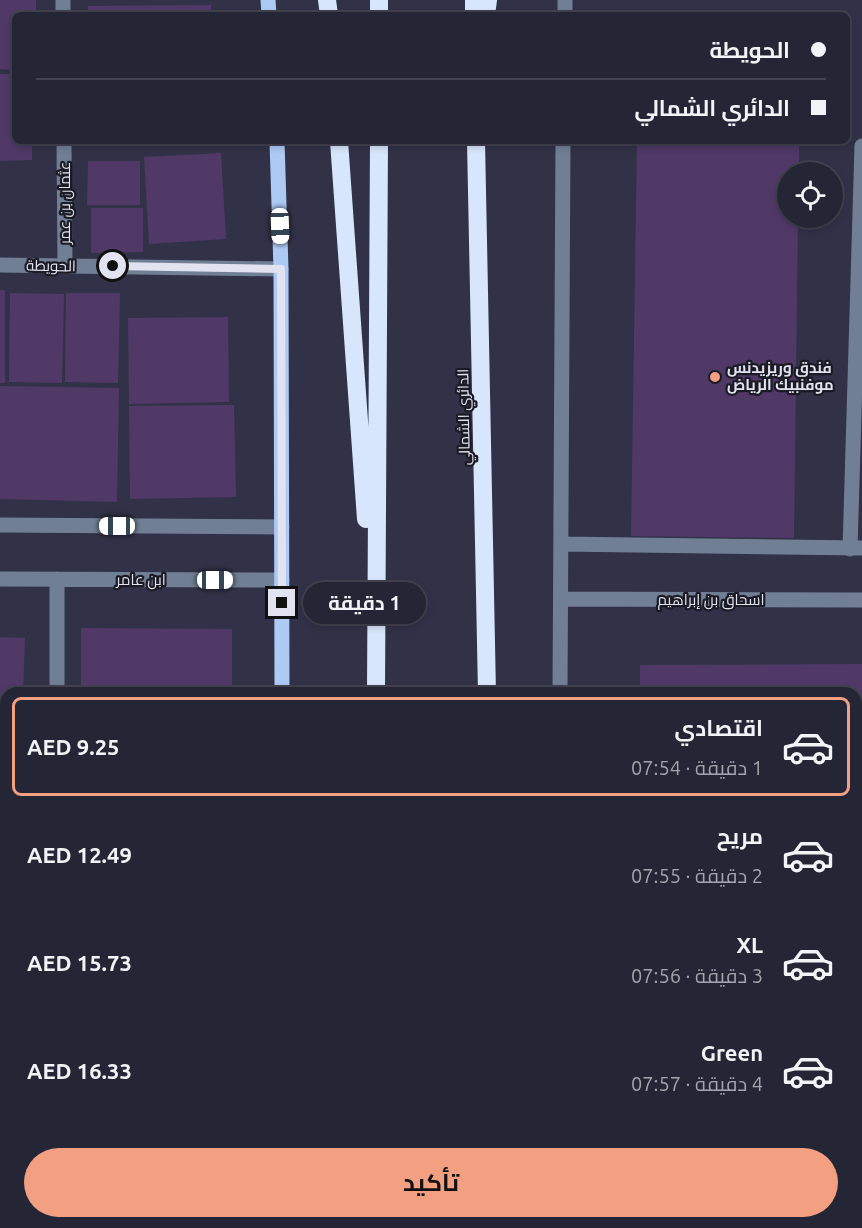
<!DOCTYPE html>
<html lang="ar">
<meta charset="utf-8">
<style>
:root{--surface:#252635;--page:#313241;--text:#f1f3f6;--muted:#a3a5ad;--line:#424350;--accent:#f39f82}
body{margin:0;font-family:Ubuntu,Cairo,sans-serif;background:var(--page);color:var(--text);direction:rtl;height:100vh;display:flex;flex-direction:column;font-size:22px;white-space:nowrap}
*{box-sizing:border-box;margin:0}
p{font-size:20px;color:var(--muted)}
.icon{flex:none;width:33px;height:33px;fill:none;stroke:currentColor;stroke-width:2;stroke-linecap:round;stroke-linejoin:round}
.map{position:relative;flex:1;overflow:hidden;direction:ltr}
.panel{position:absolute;left:0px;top:687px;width:862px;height:542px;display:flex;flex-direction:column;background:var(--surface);border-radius:18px 18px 0 0;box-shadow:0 3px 9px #0003,0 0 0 2px var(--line);direction:rtl}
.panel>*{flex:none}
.banner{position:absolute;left:12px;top:12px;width:838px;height:132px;border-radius:9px;box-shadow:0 3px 9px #0003,0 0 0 2px var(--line);direction:rtl;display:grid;align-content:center;height:132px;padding:0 24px;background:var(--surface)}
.controls{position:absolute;left:777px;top:162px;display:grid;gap:12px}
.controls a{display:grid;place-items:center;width:66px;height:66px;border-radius:50%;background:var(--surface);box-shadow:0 3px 9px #0003,0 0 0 2px var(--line);font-size:30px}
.end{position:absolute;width:27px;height:27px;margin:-14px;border:8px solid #e2e3f0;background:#111;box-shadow:0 0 0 3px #111}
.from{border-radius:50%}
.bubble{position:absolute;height:42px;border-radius:21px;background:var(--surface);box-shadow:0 3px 9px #0003,0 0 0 2px var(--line);font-size:20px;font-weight:700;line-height:42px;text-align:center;direction:rtl}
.car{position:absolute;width:18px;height:36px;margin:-18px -9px;border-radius:8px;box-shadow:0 0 4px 2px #0007;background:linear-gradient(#fff 24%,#345 0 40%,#fff 0 76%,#345 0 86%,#fff 0)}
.banner b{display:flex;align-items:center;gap:21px;height:57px;font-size:22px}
.banner b+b{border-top:2px solid var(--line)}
.banner i{width:15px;height:15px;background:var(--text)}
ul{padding:10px 0 0;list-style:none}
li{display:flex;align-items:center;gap:18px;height:99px;margin:0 12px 9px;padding:0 12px;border:3px solid transparent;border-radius:9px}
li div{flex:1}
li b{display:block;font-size:22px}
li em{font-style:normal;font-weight:700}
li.on{border-color:var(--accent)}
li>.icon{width:54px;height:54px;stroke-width:1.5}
.cta{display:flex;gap:12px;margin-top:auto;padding:12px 24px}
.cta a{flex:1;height:69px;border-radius:36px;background:var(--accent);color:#111;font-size:24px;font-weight:700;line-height:69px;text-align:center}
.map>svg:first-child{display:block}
.building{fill:#503967}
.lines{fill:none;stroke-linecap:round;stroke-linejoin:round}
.minor{stroke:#717f94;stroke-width:15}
.major{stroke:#adcaf5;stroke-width:15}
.highway{stroke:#d8e6fb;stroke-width:18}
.route{stroke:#e2e3f0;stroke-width:8}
.poi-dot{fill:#f39f82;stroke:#1a1b24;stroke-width:2}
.labels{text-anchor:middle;stroke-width:4.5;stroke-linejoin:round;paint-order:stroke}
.street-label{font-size:15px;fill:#e2e3f0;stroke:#1a1b24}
.poi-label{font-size:15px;font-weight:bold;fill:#e2e3f0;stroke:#1a1b24;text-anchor:start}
</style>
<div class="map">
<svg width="862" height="1228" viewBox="0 0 862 1228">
<rect width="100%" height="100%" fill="#313247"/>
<path class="building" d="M0 0H36V15H15V70L0 69Z
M211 5V15H88V6Z
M0 74H15V141H32V160L0 161Z
M637 141H799V172H788V218H798L794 538 631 536Z
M221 153 226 239 149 244 144 157Z
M88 161H140V205H87Z
M91 208H143V252L91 253Z
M0 290H5V383H0Z
M10 293 64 294 62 383 9 382Z
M66 293H120L118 383 65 382Z
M228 317 229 402 129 404 128 318Z
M0 386 119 388 117 502 0 499Z
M234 405 236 497 130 499 129 406Z
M81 628 232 629V693H81Z
M0 637 25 638 23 693H6V734H0Z
M862 664V949H856V693H640V665Z
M0 737H6V808H0Z
M0 860H6V940H0Z
M0 942H6V1027L0 1028Z
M0 1080 6 1081V1180H0Z
M0 1185H6V1222H18L17 1228H0Z
M24 1222H90V1228H24Z
M95 1222H231V1228H95Z"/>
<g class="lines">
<path class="minor" d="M63 0V15
M565 15V0
M64 141 65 266
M0 265 281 269
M0 525 282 527
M561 544 862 548
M850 549 862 146
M0 579 282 580
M561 599 862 600
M57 693V579
M560 693 563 141
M0 826H6
M856 960H862
M856 1026H862
M0 1045H6
M558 1228V1222"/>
<path class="major" d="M268 0 269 15
M277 141 281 269 282 693
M275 1228V1222"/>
<path class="highway" d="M327 0 329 15
M474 0V15
M379 15V0
M486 15 488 0
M339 141 366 519
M476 141 487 693
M376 693 379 141
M367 1228 368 1222
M480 1228V1222"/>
</g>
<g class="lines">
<path class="route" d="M113 266 281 269 282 603"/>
</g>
<circle class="poi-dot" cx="715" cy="377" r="6"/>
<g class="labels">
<g class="street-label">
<text transform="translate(65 203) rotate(-90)" y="5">عثمان بن عمر</text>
<text transform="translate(51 266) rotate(1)" y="5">الحويطة</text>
<text transform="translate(464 417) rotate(-91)" y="5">الدائري الشمالي</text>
<text x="141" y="585">ابن عامر</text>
<text x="711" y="605">اسحاق بن إبراهيم</text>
</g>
<g class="poi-label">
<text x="727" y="373">فندق وريزيدنس<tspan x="727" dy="17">موفنبيك الرياض</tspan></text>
</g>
</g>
</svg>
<div class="controls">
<a><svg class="icon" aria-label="locate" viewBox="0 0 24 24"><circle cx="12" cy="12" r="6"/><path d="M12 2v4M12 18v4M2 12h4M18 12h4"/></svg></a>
</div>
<i class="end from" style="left:113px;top:266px"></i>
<i class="end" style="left:282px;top:603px"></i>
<div class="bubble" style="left:303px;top:582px;width:123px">1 دقيقة</div>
<i class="car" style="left:280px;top:226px;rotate:178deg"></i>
<i class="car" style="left:117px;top:526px;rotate:270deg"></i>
<i class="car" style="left:215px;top:580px;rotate:90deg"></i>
<div class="banner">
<b><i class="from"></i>الحويطة</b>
<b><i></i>الدائري الشمالي</b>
</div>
<section class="panel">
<ul>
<li class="on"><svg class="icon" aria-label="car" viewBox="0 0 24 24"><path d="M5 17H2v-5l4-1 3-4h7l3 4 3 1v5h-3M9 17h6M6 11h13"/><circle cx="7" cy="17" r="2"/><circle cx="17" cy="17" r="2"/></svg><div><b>اقتصادي</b><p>1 دقيقة · 07:54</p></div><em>AED 9.25</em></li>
<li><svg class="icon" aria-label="car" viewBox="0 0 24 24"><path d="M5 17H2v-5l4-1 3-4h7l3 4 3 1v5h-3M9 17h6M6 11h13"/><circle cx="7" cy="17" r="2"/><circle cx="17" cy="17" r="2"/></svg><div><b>مريح</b><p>2 دقيقة · 07:55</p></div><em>AED 12.49</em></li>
<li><svg class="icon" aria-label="car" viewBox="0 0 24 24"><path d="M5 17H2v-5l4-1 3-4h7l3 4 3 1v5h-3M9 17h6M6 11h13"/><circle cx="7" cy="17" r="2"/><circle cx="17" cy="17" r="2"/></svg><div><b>XL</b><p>3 دقيقة · 07:56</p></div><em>AED 15.73</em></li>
<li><svg class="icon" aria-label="car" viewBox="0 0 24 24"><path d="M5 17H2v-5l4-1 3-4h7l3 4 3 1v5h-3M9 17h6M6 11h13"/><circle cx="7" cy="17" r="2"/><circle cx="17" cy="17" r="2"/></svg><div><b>Green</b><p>4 دقيقة · 07:57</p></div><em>AED 16.33</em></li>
</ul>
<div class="cta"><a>تأكيد</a></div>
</section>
</div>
